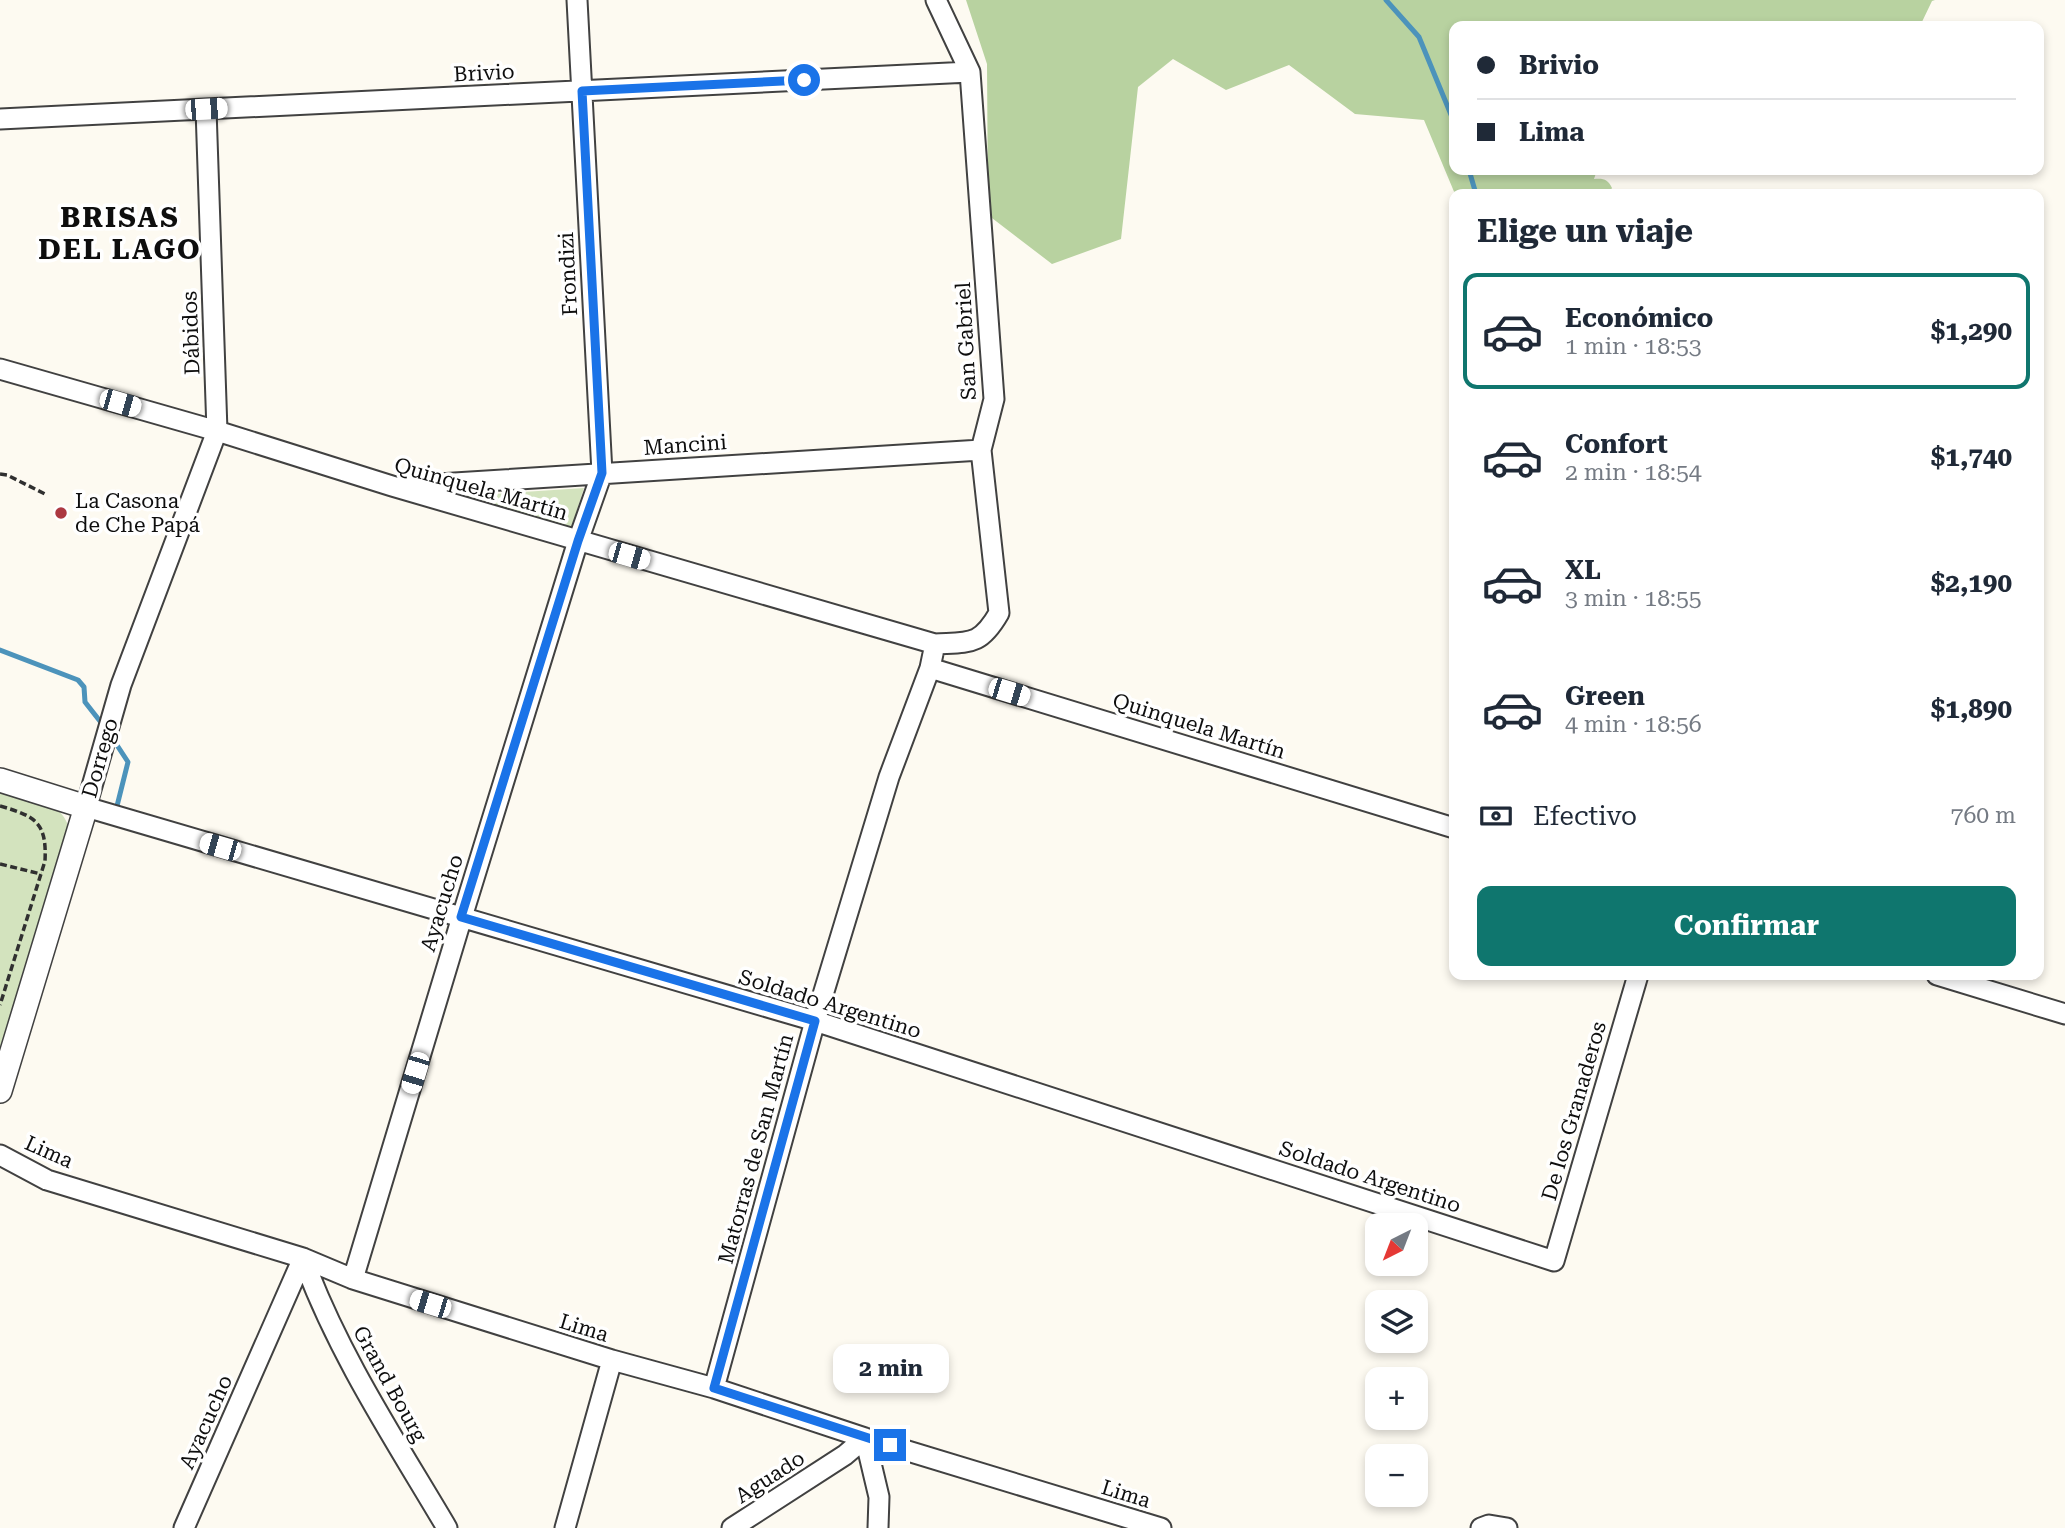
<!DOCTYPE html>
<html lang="es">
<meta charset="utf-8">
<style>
:root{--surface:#fff;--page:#f6f6f7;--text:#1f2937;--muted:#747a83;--line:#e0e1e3;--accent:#0f766e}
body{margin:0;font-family:"Roboto Serif",serif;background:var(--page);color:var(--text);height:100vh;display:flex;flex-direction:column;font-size:26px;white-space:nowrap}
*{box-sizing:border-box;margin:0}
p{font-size:23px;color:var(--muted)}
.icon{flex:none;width:38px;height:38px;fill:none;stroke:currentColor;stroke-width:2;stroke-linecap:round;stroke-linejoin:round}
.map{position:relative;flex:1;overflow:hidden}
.drawer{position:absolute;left:1449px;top:189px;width:595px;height:791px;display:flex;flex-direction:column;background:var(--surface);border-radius:14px;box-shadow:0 4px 10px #0003}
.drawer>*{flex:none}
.hud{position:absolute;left:1449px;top:21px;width:595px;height:154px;border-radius:14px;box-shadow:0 4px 10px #0003;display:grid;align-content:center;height:154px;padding:0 28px;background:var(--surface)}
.needle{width:46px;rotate:222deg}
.fabs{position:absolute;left:1365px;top:1213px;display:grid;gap:14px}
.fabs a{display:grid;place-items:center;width:63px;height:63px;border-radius:14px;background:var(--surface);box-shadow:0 4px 10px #0003;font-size:35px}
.end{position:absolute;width:32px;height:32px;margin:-16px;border:9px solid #1a73e8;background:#fff;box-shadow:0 0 0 4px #fff}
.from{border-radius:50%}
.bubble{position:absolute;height:49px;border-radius:14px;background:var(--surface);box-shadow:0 4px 10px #0003;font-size:23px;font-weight:700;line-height:49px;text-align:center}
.car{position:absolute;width:21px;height:42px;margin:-21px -10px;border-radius:9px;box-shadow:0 0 5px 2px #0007;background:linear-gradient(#fff 24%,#345 0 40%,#fff 0 76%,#345 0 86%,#fff 0)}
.hud b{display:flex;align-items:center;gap:24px;height:66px;font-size:26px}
.hud b+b{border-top:2px solid var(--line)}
.hud i{width:18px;height:18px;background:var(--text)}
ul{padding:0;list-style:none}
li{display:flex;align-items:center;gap:21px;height:116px;margin:0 14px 10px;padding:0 14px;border:4px solid transparent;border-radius:14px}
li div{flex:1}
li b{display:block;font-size:26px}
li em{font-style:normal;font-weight:700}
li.selected{border-color:var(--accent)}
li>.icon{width:63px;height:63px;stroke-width:1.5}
h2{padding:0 28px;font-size:32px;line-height:84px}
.pay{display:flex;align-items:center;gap:18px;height:77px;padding:0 28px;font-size:26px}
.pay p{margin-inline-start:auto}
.button{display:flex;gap:14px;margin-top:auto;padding:14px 28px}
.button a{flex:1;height:80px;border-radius:14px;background:var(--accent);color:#fff;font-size:28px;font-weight:700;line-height:80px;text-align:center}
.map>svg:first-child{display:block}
.green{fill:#d3e3be}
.forest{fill:#b8d2a0}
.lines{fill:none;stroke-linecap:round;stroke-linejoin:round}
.stream{stroke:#4c93bb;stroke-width:5}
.minor-casing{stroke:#414141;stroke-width:23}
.tertiary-casing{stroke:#414141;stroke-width:26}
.path{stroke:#303030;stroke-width:3.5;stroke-dasharray:7 3.5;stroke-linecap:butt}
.minor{stroke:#fff;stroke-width:19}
.tertiary{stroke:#fff;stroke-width:23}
.route{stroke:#1a73e8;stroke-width:9}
.poi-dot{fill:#ac3841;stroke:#fff;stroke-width:2.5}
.labels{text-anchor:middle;stroke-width:7;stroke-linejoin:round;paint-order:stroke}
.street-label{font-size:21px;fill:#0e0e0e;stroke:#fff}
.poi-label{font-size:21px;fill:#0e0e0e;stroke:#fff;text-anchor:start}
.district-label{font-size:28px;font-weight:bold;letter-spacing:2px;fill:#0e0e0e;stroke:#fff}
</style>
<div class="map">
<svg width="2065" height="1528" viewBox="0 0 2065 1528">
<rect width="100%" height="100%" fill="#fdfaf1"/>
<path class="green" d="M584 488 571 529 464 496Z
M0 788C28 796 66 800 70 834L0 1069Z"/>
<path class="forest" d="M966 0H1935L1932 1 1920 26H1454V170H1597L1594 179C1603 178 1608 179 1612 188L1608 194H1455L1424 120 1355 114 1289 65 1226 90 1173 59 1138 87 1121 239 1052 264 988 215 987 64Z"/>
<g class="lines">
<path class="stream" d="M1386 0 1419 37 1454 122
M1469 170 1476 194
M0 650 78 680 84 687 85 702 103 725
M111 736 128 762 116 810"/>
<defs>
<path id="minor" d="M206 109 217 431 121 685 86 807 815 1021 1554 1261 1638 975
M0 119 970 72
M0 369 217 431 392 486 935 644C970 642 980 646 999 613L981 450 994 399 970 72 936 0
M406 486 981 450
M930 668 1454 828
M1937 975 2065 1014
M0 1155 47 1180 303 1258 353 1279 612 1360 714 1388 865 1438 1161 1528
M303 1258C338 1354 395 1440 447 1528
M353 1279 462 917 578 541 602 473 577 0
M714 1388 815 1021 889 777 930 668 935 644
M865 1438 879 1497 878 1528
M184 1528 303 1258
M565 1528 612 1360
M732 1528 845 1455 865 1438
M1481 1528 1489 1525 1507 1528"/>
<path id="tertiary" d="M0 780 86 807 0 1091"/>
</defs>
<use href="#minor" class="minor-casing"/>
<use href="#tertiary" class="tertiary-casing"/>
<path class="path" d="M0 474 7 475 47 495
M0 806C35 816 47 822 45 861L0 1005
M0 864 41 874"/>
<use href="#minor" class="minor"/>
<use href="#tertiary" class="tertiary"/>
</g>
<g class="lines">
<path class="route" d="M804 80 582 91 602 473 578 541 461 917 815 1021 714 1388 890 1445"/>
</g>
<circle class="poi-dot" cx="61" cy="513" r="7"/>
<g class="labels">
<g class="street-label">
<text transform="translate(484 73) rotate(-3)" y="7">Brivio</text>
<text transform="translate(568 274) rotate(-93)" y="7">Frondizi</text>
<text transform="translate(191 333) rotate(-92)" y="7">Dábidos</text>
<text transform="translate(966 341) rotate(-93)" y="7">San Gabriel</text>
<text transform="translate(685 445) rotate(-4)" y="7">Mancini</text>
<text transform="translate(481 489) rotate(16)" y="7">Quinquela Martín</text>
<text transform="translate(1199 726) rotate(17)" y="7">Quinquela Martín</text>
<text transform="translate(100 758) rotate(-74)" y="7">Dorrego</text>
<text transform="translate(442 903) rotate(-73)" y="7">Ayacucho</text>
<text transform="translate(830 1004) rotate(17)" y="7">Soldado Argentino</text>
<text transform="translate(1574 1111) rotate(-74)" y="7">De los Granaderos</text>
<text transform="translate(756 1149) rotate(-75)" y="7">Matorras de San Martín</text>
<text transform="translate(49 1152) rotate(24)" y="7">Lima</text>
<text transform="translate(1370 1177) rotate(18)" y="7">Soldado Argentino</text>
<text transform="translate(584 1328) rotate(17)" y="7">Lima</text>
<text transform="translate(390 1384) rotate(61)" y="7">Grand Bourg</text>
<text transform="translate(206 1422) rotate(-66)" y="7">Ayacucho</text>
<text transform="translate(770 1477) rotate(-33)" y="7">Aguado</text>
<text transform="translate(1126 1494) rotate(17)" y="7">Lima</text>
</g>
<g class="poi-label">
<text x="75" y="508">La Casona<tspan x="75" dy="24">de Che Papá</tspan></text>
</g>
<g class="district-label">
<text x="120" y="227">BRISAS<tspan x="120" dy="32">DEL LAGO</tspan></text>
</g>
</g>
</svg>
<div class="fabs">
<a><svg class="needle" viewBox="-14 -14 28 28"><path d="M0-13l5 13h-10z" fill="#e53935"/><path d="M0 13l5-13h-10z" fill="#747a83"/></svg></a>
<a><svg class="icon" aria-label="layers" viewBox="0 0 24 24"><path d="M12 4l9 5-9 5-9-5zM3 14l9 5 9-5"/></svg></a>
<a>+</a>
<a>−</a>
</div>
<i class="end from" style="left:804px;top:80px"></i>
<i class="end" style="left:890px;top:1445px"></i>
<div class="bubble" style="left:833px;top:1344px;width:116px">2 min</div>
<i class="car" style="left:206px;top:109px;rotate:87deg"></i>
<i class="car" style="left:120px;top:403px;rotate:106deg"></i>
<i class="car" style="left:629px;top:556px;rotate:106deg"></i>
<i class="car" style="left:1009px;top:692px;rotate:107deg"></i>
<i class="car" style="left:220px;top:847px;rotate:286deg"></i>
<i class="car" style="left:415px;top:1073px;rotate:197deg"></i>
<i class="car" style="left:430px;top:1304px;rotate:287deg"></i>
<div class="hud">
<b><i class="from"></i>Brivio</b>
<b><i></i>Lima</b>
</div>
<section class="drawer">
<h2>Elige un viaje</h2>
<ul>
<li class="selected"><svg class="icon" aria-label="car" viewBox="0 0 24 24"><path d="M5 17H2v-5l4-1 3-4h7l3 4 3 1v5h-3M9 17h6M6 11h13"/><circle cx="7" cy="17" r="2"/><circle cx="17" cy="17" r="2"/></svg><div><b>Económico</b><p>1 min · 18:53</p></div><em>$1,290</em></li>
<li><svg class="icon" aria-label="car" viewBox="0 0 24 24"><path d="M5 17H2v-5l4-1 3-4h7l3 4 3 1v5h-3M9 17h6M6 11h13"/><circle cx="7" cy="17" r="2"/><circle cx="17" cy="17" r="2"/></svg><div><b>Confort</b><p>2 min · 18:54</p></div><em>$1,740</em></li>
<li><svg class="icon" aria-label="car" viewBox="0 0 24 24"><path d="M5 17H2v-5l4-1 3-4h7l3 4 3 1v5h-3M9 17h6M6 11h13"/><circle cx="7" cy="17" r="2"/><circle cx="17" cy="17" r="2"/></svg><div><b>XL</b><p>3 min · 18:55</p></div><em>$2,190</em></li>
<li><svg class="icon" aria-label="car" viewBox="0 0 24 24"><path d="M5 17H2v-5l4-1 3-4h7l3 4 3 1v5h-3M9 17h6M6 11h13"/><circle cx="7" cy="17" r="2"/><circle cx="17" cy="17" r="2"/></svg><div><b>Green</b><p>4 min · 18:56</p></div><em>$1,890</em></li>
</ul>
<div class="pay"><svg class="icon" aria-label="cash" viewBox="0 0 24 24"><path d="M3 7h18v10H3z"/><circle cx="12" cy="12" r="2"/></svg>Efectivo<p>760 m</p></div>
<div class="button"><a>Confirmar</a></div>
</section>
</div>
